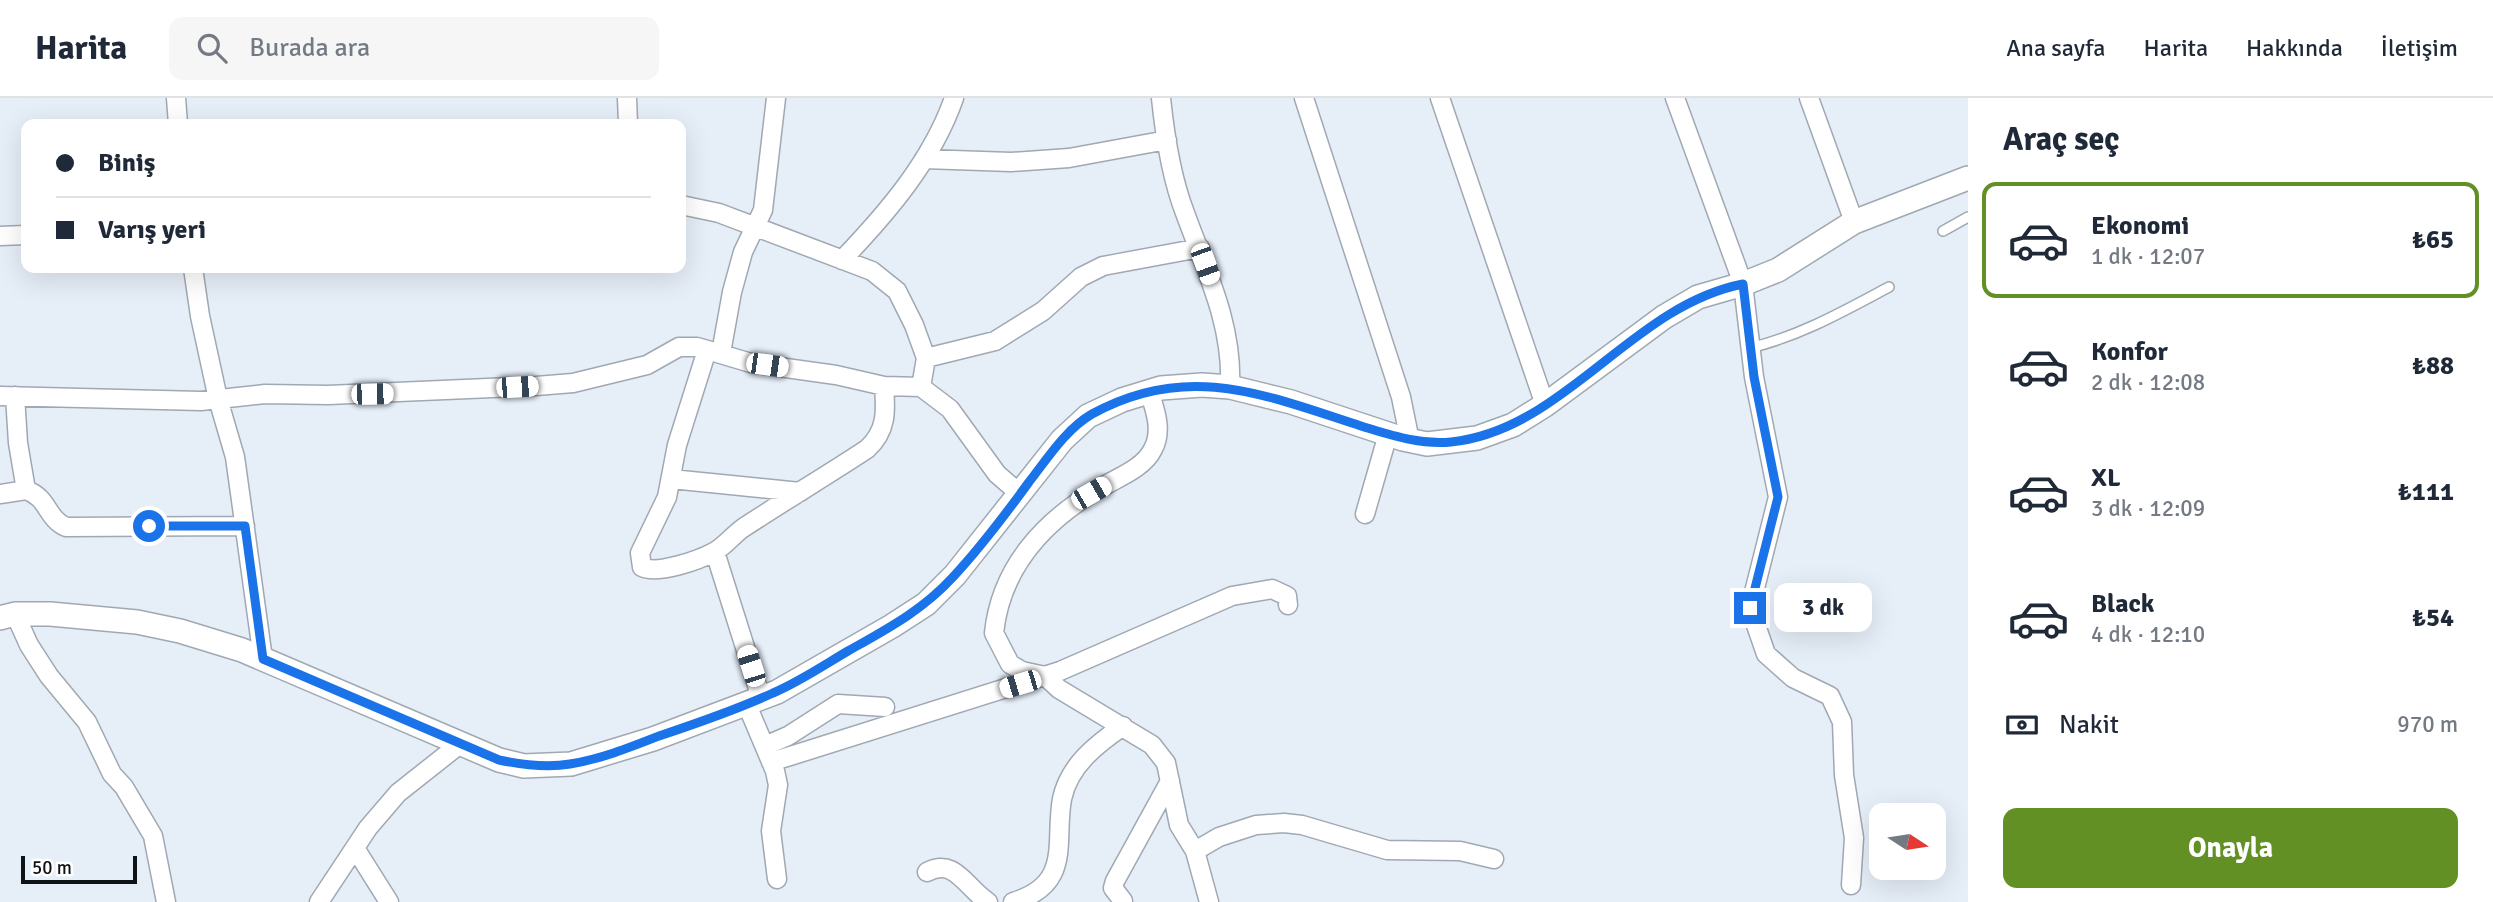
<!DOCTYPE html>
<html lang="tr">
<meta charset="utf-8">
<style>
:root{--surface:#fff;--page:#f6f6f7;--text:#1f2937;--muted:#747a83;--line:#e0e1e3;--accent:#629025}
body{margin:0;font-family:Signika,sans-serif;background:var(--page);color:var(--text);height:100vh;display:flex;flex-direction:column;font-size:26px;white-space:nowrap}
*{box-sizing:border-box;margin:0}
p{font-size:23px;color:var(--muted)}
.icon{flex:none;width:38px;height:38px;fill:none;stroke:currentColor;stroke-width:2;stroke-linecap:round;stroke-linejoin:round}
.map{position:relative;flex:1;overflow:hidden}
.drawer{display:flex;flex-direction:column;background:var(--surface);width:525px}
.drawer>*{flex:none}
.guide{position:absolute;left:21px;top:21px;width:665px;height:154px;border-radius:14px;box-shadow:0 7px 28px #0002;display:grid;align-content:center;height:154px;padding:0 35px;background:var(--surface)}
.needle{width:46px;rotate:102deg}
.tools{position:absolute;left:1869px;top:705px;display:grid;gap:14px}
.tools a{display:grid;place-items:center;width:77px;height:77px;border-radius:14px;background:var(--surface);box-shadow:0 7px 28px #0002;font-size:35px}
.scale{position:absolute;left:21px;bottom:18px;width:116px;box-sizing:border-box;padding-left:7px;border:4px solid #101316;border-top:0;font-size:19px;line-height:24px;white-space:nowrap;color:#101316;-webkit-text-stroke:5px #fff;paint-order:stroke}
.end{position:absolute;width:32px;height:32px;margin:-16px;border:9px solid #1a73e8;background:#fff;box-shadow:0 0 0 4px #fff}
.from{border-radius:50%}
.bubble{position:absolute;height:49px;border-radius:14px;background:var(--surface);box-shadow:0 7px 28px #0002;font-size:23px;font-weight:800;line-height:49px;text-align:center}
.car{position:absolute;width:21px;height:42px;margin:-21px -10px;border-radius:9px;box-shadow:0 0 5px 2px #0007;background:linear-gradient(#fff 24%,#345 0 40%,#fff 0 76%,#345 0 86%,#fff 0)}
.guide b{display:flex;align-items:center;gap:24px;height:66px;font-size:26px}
.guide b+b{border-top:2px solid var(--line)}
.guide i{width:18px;height:18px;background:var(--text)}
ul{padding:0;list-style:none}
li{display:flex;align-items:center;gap:21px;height:116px;margin:0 14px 10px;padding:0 21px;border:4px solid transparent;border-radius:14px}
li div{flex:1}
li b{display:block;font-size:26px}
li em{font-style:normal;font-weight:800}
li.current{border-color:var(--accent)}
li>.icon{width:63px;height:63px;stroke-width:1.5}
h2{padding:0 35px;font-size:32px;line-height:84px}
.pay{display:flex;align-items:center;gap:18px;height:77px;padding:0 35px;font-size:26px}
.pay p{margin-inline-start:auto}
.button{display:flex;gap:14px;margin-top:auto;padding:14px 35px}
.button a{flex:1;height:80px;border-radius:14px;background:var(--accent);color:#fff;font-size:28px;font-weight:800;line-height:80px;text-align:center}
header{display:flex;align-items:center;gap:42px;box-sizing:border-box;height:98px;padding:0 35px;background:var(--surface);border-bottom:2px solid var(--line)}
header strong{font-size:33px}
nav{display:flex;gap:38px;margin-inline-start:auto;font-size:24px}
.search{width:490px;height:63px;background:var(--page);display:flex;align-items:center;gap:18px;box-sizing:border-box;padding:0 24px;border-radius:14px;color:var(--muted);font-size:26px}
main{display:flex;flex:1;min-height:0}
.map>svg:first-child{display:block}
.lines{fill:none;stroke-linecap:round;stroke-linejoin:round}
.service-casing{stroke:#a0a8b2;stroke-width:12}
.minor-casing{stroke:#a0a8b2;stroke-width:21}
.tertiary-casing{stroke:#a0a8b2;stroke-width:26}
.service{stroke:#fff;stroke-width:9}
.minor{stroke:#fff;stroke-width:18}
.tertiary{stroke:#fff;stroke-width:23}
.route{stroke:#1a73e8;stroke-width:9}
</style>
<header>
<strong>Harita</strong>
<div class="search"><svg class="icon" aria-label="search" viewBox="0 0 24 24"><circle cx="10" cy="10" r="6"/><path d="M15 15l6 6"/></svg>Burada ara</div>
<nav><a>Ana sayfa</a><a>Harita</a><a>Hakkında</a><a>İletişim</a></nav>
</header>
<main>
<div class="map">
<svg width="1968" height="804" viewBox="0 0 1968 804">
<rect width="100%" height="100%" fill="#e6eef8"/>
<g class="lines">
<defs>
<path id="service" d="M1943 133 1968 119
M1750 250C1800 238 1844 213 1889 189"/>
<path id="minor" d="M176 0 178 26
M627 0 628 26
M1161 0C1165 39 1171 79 1185 115 1206 173 1233 226 1230 289
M1304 0 1401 299 1410 343
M1440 0 1545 307
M1675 0 1743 186 1754 279 1778 399 1750 510 1766 556 1793 580 1830 598 1842 624 1844 677 1854 740 1851 787
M1809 0 1854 124
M924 61 1011 64 1069 60 1167 42
M681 107 719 115 872 173 897 193 914 227 926 260 921 289
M0 138 26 137
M842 162C887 115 932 63 954 0
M193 170 200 218 218 301 235 359 263 561
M707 252 677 347 667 399 640 455 642 469C657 477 699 462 714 454 725 448 733 437 743 430 784 403 826 378 867 351 887 333 886 313 884 288
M721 255 732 194 743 154 763 112 776 0
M926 260 995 243 1043 213 1081 179 1103 168 1200 150
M1149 293C1155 311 1163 333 1153 351 1144 370 1119 379 1102 389 1046 421 1001 468 994 535L1010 566 1022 573 1045 578 1059 591 1152 647 1166 665 1179 727 1195 753 1209 804
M0 298 201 303 265 296 328 297 536 288 573 285 647 267 679 249H697L751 265 836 277 884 288 921 289 950 311 997 376 1020 396
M15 298 18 345 26 392C49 400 46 420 66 429L245 428
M671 381 800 394
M0 396 26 392
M1365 416 1388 336
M715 454 761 600
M15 516 29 547 49 578 87 624 112 676 124 689 153 738 166 804
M747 607 775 673 778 687 771 733 777 781
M765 648 788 638 838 606 885 609
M771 664 1060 573 1232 498 1272 491 1287 498 1288 507
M355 750 389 804
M1195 753 1219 739 1256 727 1284 725 1302 727 1387 752 1460 753 1494 761
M927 774C955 759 966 790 988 804
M1123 803 1113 790 1115 783 1170 683
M319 804 368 730 398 695 460 646
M1013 804C1073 786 1054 744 1062 701 1069 667 1097 646 1123 628"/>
<path id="tertiary" d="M0 520 15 516H50L137 524 180 533 242 552 499 662 524 668 571 666 653 641 777 594 892 528 926 506 955 477 1062 342 1088 318 1122 302 1161 290 1202 287 1230 289 1291 304 1403 341 1427 346 1477 340 1513 327 1545 307 1664 219 1698 199 1743 186 1778 172 1854 124 1968 80"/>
</defs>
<use href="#service" class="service-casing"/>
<use href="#minor" class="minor-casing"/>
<use href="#tertiary" class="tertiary-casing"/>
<use href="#service" class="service"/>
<use href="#minor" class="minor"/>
<use href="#tertiary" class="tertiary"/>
</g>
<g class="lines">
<path class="route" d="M149 428H245L263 561 499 662C523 667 546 670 570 666 601 661 631 649 659 638 698 625 736 612 773 595 799 584 824 567 848 553 887 531 923 512 953 479 980 450 1005 417 1029 384 1047 361 1066 331 1092 316 1188 263 1265 297 1361 328 1391 337 1419 347 1451 344 1565 332 1631 208 1743 186L1754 279 1778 399 1750 510"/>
</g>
</svg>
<div class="tools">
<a><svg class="needle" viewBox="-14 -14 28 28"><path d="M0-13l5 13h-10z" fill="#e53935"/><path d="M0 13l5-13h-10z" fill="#747a83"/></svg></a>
</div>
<div class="scale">50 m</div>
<i class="end from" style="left:149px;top:428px"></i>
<i class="end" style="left:1750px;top:510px"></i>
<div class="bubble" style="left:1774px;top:485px;width:98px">3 dk</div>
<i class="car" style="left:1205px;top:166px;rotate:160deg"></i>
<i class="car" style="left:767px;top:267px;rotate:98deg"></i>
<i class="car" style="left:517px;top:289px;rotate:87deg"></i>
<i class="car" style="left:372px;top:296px;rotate:89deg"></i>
<i class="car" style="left:1091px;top:395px;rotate:60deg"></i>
<i class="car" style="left:751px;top:568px;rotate:342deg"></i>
<i class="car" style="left:1020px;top:586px;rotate:253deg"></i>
<div class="guide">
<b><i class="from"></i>Biniş</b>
<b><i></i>Varış yeri</b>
</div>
</div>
<section class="drawer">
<h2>Araç seç</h2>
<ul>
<li class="current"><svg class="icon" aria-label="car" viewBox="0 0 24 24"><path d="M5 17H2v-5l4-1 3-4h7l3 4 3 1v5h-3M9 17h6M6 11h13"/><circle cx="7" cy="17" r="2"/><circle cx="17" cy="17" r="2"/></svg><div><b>Ekonomi</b><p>1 dk · 12:07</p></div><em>₺65</em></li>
<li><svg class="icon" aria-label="car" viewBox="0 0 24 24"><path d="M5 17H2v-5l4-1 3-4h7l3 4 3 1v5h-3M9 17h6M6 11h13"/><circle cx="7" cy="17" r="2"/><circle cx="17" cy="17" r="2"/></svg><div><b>Konfor</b><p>2 dk · 12:08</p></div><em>₺88</em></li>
<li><svg class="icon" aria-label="car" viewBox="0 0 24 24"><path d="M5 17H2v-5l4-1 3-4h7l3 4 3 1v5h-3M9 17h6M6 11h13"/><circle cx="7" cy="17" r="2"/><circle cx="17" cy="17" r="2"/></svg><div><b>XL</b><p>3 dk · 12:09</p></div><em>₺111</em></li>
<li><svg class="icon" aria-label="car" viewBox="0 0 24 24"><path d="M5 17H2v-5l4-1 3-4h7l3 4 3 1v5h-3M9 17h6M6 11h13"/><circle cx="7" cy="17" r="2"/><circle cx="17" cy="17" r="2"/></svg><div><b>Black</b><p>4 dk · 12:10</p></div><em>₺54</em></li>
</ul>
<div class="pay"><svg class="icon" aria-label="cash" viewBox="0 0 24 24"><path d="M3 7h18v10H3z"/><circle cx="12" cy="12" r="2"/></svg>Nakit<p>970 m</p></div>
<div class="button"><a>Onayla</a></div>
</section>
</main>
